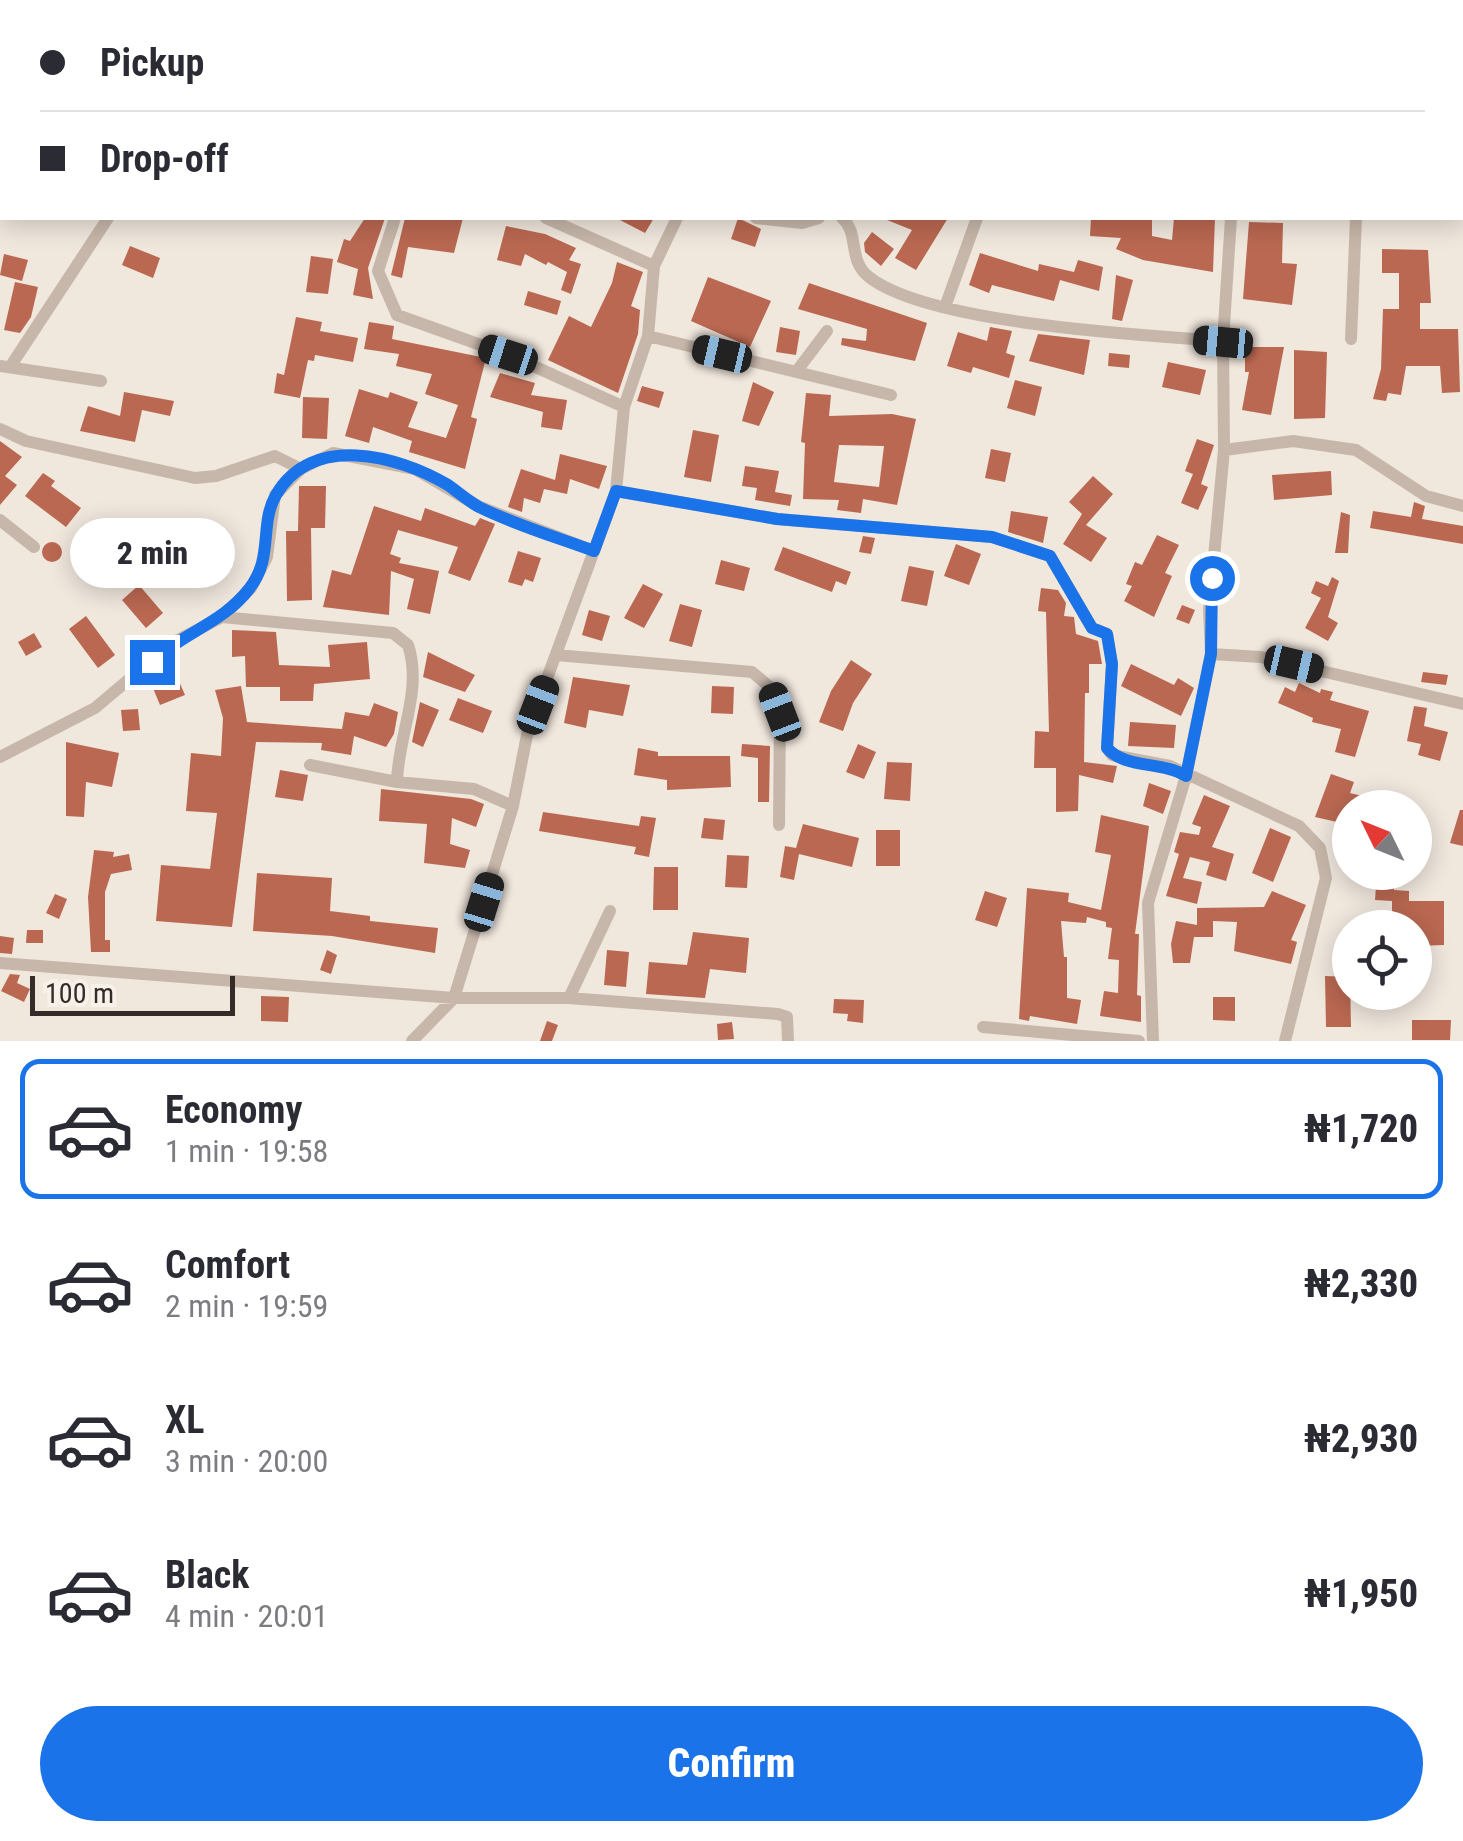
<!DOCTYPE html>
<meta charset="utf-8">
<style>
:root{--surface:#fff;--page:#f2f2f3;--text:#2b2b33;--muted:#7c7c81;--line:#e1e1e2;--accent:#1a73e8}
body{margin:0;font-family:"Roboto Condensed",sans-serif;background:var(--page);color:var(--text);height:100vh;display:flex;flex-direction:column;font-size:38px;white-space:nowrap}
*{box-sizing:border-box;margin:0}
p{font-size:32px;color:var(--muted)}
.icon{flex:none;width:55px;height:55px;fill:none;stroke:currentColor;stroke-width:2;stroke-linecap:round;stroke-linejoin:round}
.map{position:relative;height:1041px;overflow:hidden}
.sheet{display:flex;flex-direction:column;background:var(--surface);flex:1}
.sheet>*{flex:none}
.guide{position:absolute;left:0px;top:0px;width:1465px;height:220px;box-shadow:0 5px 25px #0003;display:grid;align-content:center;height:220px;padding:0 40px;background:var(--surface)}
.needle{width:65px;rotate:313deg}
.tools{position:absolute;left:1332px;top:790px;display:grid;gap:20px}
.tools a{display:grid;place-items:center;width:100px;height:100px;border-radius:50%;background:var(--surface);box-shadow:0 5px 25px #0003;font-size:50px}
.scale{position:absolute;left:30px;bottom:25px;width:205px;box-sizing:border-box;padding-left:10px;border:5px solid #352c29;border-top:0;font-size:28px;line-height:35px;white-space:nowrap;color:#352c29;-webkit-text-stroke:8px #f8f1e9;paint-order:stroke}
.end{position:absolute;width:45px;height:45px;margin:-22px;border:12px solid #1a73e8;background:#fff;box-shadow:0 0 0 5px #fff}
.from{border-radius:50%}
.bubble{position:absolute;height:70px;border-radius:35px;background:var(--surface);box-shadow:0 5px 25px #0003;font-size:32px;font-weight:800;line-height:70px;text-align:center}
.car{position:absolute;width:30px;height:60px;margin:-30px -15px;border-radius:12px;box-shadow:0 0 8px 2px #0007;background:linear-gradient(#222 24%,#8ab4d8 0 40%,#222 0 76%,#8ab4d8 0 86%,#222 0)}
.guide b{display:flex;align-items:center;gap:35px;height:95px;font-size:38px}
.guide b+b{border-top:2px solid var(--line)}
.guide i{width:25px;height:25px;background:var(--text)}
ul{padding:18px 0 0;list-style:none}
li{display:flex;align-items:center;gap:30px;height:140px;margin:0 20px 15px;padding:0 20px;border:5px solid transparent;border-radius:20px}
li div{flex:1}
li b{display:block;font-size:38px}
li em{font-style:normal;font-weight:800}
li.current{border-color:var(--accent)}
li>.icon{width:90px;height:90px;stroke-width:1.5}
.button{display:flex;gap:20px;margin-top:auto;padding:20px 40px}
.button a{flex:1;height:115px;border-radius:60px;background:var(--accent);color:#fff;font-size:40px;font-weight:800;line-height:115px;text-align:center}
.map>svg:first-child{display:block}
.building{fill:#ba6851;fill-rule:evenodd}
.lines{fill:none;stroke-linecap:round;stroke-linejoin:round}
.street{stroke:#c7b7aa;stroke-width:12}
.route{stroke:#1a73e8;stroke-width:12}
</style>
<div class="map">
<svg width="1463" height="1041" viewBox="0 0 1463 1041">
<rect width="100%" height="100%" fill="#f0e7dd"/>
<path class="building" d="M365 218H385L368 268 373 299 353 295 358 269 337 262 344 239 350 241Z
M405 218H463L454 253 408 247 402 278 391 275Z
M616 218H654L645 233Z
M738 218 761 229 755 247 731 239Z
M882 218H948L916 270 895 258 912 230Z
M1091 218H1152V236L1172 240 1174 218H1215L1213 272 1143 260 1116 249 1121 238 1090 236Z
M1249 222 1283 223 1282 263 1297 264 1292 305 1243 299Z
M506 226 545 234 576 248 569 260 581 264 571 294 561 290 567 272 548 262 546 265 525 254 521 266 497 260Z
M872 232 894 249 881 266 865 252 864 243Z
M130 246 160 258 153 278 122 265Z
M1382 249 1428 250 1431 303H1420V329H1458L1460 392 1442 393 1440 366H1406L1401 395 1388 393 1386 401 1373 399 1381 369 1383 309H1399V273H1382Z
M980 253 1038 271 1039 264 1074 272 1078 260 1103 267 1099 291 1060 280 1054 301 992 285 989 293 969 285Z
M4 254 28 260 22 281 0 275Z
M311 256 333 259 328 294 306 292Z
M617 262 643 272 631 306 640 310 638 334 618 393 548 360 569 316 591 327 612 283Z
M1116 275 1133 280 1122 321 1112 319Z
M708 277 771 301 750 347 691 321Z
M15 282 38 287 31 317 20 333 4 330Z
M809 283 927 323 915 361 841 345 842 338 866 341 867 329 798 309Z
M528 291 561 301 557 315 524 305Z
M296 317 322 322 320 331 358 338 353 362 315 355 314 361 308 360 300 398 274 393 277 373 284 375Z
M369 322 394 326 392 339 486 358 471 417 477 419 465 469 409 452 412 441 373 427 369 443 345 436 359 389 388 398 390 392 418 402 408 427 446 438 458 405 425 394 432 374 396 366 399 354 364 349Z
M780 327 800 331 796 355 776 352Z
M990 327 1012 331 1006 353 1015 356 1009 378 973 367 971 373 947 366 958 332 987 341Z
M1038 334 1090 340 1084 375 1029 361Z
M1245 347H1284L1271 415 1242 410 1249 372H1245Z
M1294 350 1327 352 1325 418 1294 419Z
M1109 353 1130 355 1129 368 1108 366Z
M1168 362 1206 370 1200 395 1162 387Z
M500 373 535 383 531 395 567 400 562 430 541 427 543 412 490 397Z
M1015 380 1042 387 1035 416 1007 408Z
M753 382 774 392 759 426 742 421Z
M642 386 664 392 659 408 637 401Z
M124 392 174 401 170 416 142 410 135 442 80 431 88 406 120 416Z
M806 393 831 395 829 416 892 414 916 419 897 505 863 499 861 513 837 510 839 500 803 499 805 443 801 442ZM839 445 884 446 879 487 834 482Z
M303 397 329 398 327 439 302 438Z
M693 430 719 435 711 482 684 477Z
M1197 439 1214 445 1201 484 1208 487 1198 510 1181 503 1193 474 1185 471Z
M0 441 22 457 5 476 17 485 0 505Z
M991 449 1011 453 1005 482 985 478Z
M560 454 607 466 599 489 570 479 567 494 544 489 540 503 524 498 522 512 508 507 521 469 555 480Z
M745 466 779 471 775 492 792 495 790 506 755 500 757 488 742 486Z
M1331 471 1332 495 1274 500 1272 475Z
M43 473 55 481 51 486 81 508 66 527 25 496Z
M1093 476 1113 494 1086 525 1107 538 1091 562 1063 544 1082 514 1069 502Z
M299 486H326L325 528H311L312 600 287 601 286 531H298Z
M1414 502 1425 506 1422 519 1463 526V544L1370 528 1373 511 1411 517Z
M374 506 421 521 425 508 475 526 480 518 495 524 470 581 448 573 458 547 398 530 390 554 401 558 399 563 439 571 430 614 407 609 414 579 391 571 389 615 323 607 332 570 351 575Z
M1011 511 1048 517 1043 543 1008 532Z
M1341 512 1350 515 1348 553H1335Z
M1157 535 1179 545 1165 573 1172 576 1154 617 1124 601 1132 586 1126 584 1135 562 1142 565Z
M863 536 875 538 871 554 859 552Z
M42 552a10 10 0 1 1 20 0a10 10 0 1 1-20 0Z
M956 544 981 554 969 585 944 576Z
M783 547 851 572 846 585 836 581 832 592 774 570Z
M518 551 541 558 533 582 525 579 522 586 508 582Z
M721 560 750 568 744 591 715 584Z
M909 566 934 571 927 606 901 601Z
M1332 577 1339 581 1328 617 1338 623 1328 641 1305 628 1321 598 1311 593 1316 581 1328 586Z
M643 584 663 594 644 628 624 618Z
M139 585 163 613 146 628 122 600Z
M1041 588 1058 590 1066 603 1064 616 1074 617 1076 634 1098 641 1102 664H1089V693H1085L1084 762 1117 766 1113 783 1079 775 1078 811 1056 812V768H1034L1035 731 1049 732 1046 612 1038 611Z
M680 604 702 610 692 647 669 641Z
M1182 605 1195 610 1189 624 1176 619Z
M589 610 610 616 602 641 582 635Z
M86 616 115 655 98 668 69 629Z
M232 630 276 632 279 665 330 667 328 645 367 642 370 679 314 684 313 701H280V687H246L245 656 232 657Z
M34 633 42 647 26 656 18 642Z
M428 652 475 675 465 692 423 677Z
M851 660 872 674 853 703 843 731 819 722 831 691Z
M171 663 185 695 160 705 148 676Z
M1131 664 1174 685 1178 678 1194 688 1181 716 1121 686Z
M1423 672 1448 675 1446 685 1421 682Z
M573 677 630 685 623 716 589 710 586 728 564 723Z
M1299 683 1320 693 1321 689 1333 692 1330 700 1369 711 1355 757 1335 752 1341 729 1312 722 1313 718 1278 703 1285 687 1295 692Z
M241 686 247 722 342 729 345 712 369 716 374 703 398 712 394 734 386 747 354 736 351 755 321 750 322 743 256 742 232 927 156 921 161 865 210 869 217 813 186 811 191 753 221 756 223 718 215 690Z
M712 686 734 687 733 714 711 713Z
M458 698 492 711 483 733 449 720Z
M420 702 439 710 423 747 412 742Z
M1414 706 1427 708 1424 726 1448 732 1440 761 1418 755 1421 744 1407 741Z
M138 709 140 730 123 731 121 710Z
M1130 722 1176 725 1174 748 1128 746Z
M66 742 119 753 112 787 86 782 84 817 66 816Z
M742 744 770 746 769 802H758V758L741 756Z
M858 744 876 752 864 779 846 772Z
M638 748 658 752V756H730L731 787 667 790V780L634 775Z
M887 762 912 763 910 801 884 799Z
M280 770 308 775 303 801 275 797Z
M1331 774 1354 782 1350 793 1391 803 1390 808H1350V825L1315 817Z
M1149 783 1171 791 1163 814 1143 806Z
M381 789 471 799 484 804 476 827 452 818 450 844 470 850 465 868 424 863 427 824 379 821Z
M1204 795 1230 806 1212 847 1234 854 1226 881 1206 875 1210 862 1190 857 1183 878 1202 882 1197 904 1166 896 1179 854 1174 852 1180 832 1199 835 1201 827 1192 824Z
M1460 810H1463V846L1450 843Z
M543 812 639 826 641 816 656 818 649 857 634 854 636 847 539 831Z
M1101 815 1149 826 1135 934H1139L1137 995 1141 996V1022L1100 1016 1104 991 1118 993 1119 960 1108 959 1112 928 1106 927V922L1087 917 1086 923 1061 921 1064 957H1067V998L1081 1000 1077 1024 1030 1016 1029 1021 1019 1019 1027 888 1069 893 1068 902 1101 910 1111 855 1095 852Z
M704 818 725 820 723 840 701 838Z
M803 824 859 838 852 867 799 854 794 880 780 877 785 846 796 848Z
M1270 828 1291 837 1273 882 1252 873Z
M876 830H900V866H876Z
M94 850 114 852 113 857 129 854 132 870 111 874 105 892V940H110V952H91L88 897Z
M727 855 749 856 747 888 725 887Z
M654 867H678V910H653Z
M1377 872H1395L1394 890 1409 891V901H1444V945L1416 946V928H1392V901L1375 900Z
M257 873 332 878 330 911 370 916V921L438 928 435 953 332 936 253 931Z
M985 891 1007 898 997 927 975 920Z
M1272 891 1306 905 1291 940 1297 942 1291 964 1234 951 1237 922 1213 921V937H1194L1190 963H1173L1171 944 1176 921 1197 925V908L1264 907Z
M55 894 67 899 59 919 46 913Z
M27 930H43V943H26Z
M693 932 749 938 746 973 710 969 705 998 646 994 649 962 687 965Z
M0 936 14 938 12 954 0 953Z
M327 950 337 955 331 974 320 970Z
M607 950 629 952 626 987 604 985Z
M10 974 20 975 17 983 30 989 24 1002 1 991Z
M1325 976 1350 977 1351 1027H1326Z
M261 996 289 997 288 1022 261 1021Z
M1213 997H1235V1021L1213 1020Z
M834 999 864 1000 863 1023 847 1021 848 1014 833 1013Z
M1412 1020H1451L1450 1040H1412Z
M547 1021 558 1025 552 1041H540Z
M732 1022 734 1039 718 1040 717 1024Z"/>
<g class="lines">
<path class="street" d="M63 2 64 0
M226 2 228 0
M654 2 656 0
M837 2 838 0
M1240 2V0
M1375 2 1376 0
M0 103 2 99
M395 218 378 271 397 315 509 355 624 407
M546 218 654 266
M756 218 802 223 819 218
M842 218C860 233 847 260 869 277 929 324 1142 335 1223 341
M945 307 977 218
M648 336 891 395
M1351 339 1356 218
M0 366 101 381
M10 367 108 218
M796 372 827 331
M0 429 26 441 195 478 216 476 275 456 301 469
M1224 450 1293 441 1356 450 1426 496 1463 506
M616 491 777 519 992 537 1050 556 1092 628 1107 634 1112 664 1107 748 1112 755 1170 766 1299 826 1320 848 1326 878 1285 1041
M0 520 34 547
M222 617 393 633 408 645C423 690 398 735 397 782
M1211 654 1261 657 1463 704
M556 655 752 672 771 688 780 712 779 825
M0 757 95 708 172 643 222 617 251 588 267 557 275 495 301 469 333 453 415 469 478 506 594 551
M310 765 397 782 474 789 513 806
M0 963 454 998H569L778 1014 787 1017 788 1041
M569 998 610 911
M983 1027 1139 1041
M412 1041 454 998 513 806 528 730 616 491 624 407 648 336 654 266 677 218
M1153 1041 1148 903 1186 776 1211 654 1209 610 1224 450 1223 341 1231 218"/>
</g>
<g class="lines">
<path class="route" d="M152 662C182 633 223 623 249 589 274 558 259 524 276 495 312 433 397 455 448 485 458 492 468 501 479 507 515 525 556 537 594 551L616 491 777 519 992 537 1050 556 1092 628 1107 634 1112 664 1107 748C1125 769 1162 761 1186 776L1211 654 1212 578"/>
</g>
</svg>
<div class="tools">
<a><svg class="needle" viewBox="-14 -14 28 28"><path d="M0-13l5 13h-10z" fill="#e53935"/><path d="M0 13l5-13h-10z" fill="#7c7c81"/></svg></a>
<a><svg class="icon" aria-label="locate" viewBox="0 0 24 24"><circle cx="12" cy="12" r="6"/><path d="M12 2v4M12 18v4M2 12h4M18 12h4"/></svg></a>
</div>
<div class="scale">100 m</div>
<i class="end from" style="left:1212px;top:578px"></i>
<i class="end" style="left:152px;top:662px"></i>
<div class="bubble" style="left:70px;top:518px;width:165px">2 min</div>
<i class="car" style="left:1223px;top:342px;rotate:275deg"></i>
<i class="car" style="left:722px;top:354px;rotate:283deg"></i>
<i class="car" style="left:508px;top:355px;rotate:288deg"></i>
<i class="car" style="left:1294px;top:664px;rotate:103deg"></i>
<i class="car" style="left:538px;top:705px;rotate:21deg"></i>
<i class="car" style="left:780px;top:712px;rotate:339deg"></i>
<i class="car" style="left:484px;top:902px;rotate:17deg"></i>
<div class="guide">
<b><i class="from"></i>Pickup</b>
<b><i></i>Drop-off</b>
</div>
</div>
<section class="sheet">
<ul>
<li class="current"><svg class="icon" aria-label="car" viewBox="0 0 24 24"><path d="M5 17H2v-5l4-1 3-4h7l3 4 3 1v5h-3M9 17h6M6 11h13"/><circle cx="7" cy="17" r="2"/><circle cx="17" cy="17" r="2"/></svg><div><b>Economy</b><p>1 min · 19:58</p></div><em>₦1,720</em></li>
<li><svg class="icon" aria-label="car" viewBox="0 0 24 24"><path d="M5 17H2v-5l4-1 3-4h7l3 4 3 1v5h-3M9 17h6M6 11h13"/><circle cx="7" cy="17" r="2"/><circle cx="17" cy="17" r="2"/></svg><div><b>Comfort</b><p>2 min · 19:59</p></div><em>₦2,330</em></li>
<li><svg class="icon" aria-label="car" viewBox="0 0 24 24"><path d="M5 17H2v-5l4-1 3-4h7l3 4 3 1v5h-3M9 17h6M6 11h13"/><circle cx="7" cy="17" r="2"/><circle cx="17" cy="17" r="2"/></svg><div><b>XL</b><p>3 min · 20:00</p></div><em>₦2,930</em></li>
<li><svg class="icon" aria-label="car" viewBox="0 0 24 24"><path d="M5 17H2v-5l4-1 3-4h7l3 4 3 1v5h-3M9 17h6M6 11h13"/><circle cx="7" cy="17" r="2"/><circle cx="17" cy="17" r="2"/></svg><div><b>Black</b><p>4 min · 20:01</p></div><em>₦1,950</em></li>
</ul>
<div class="button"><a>Confirm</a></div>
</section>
